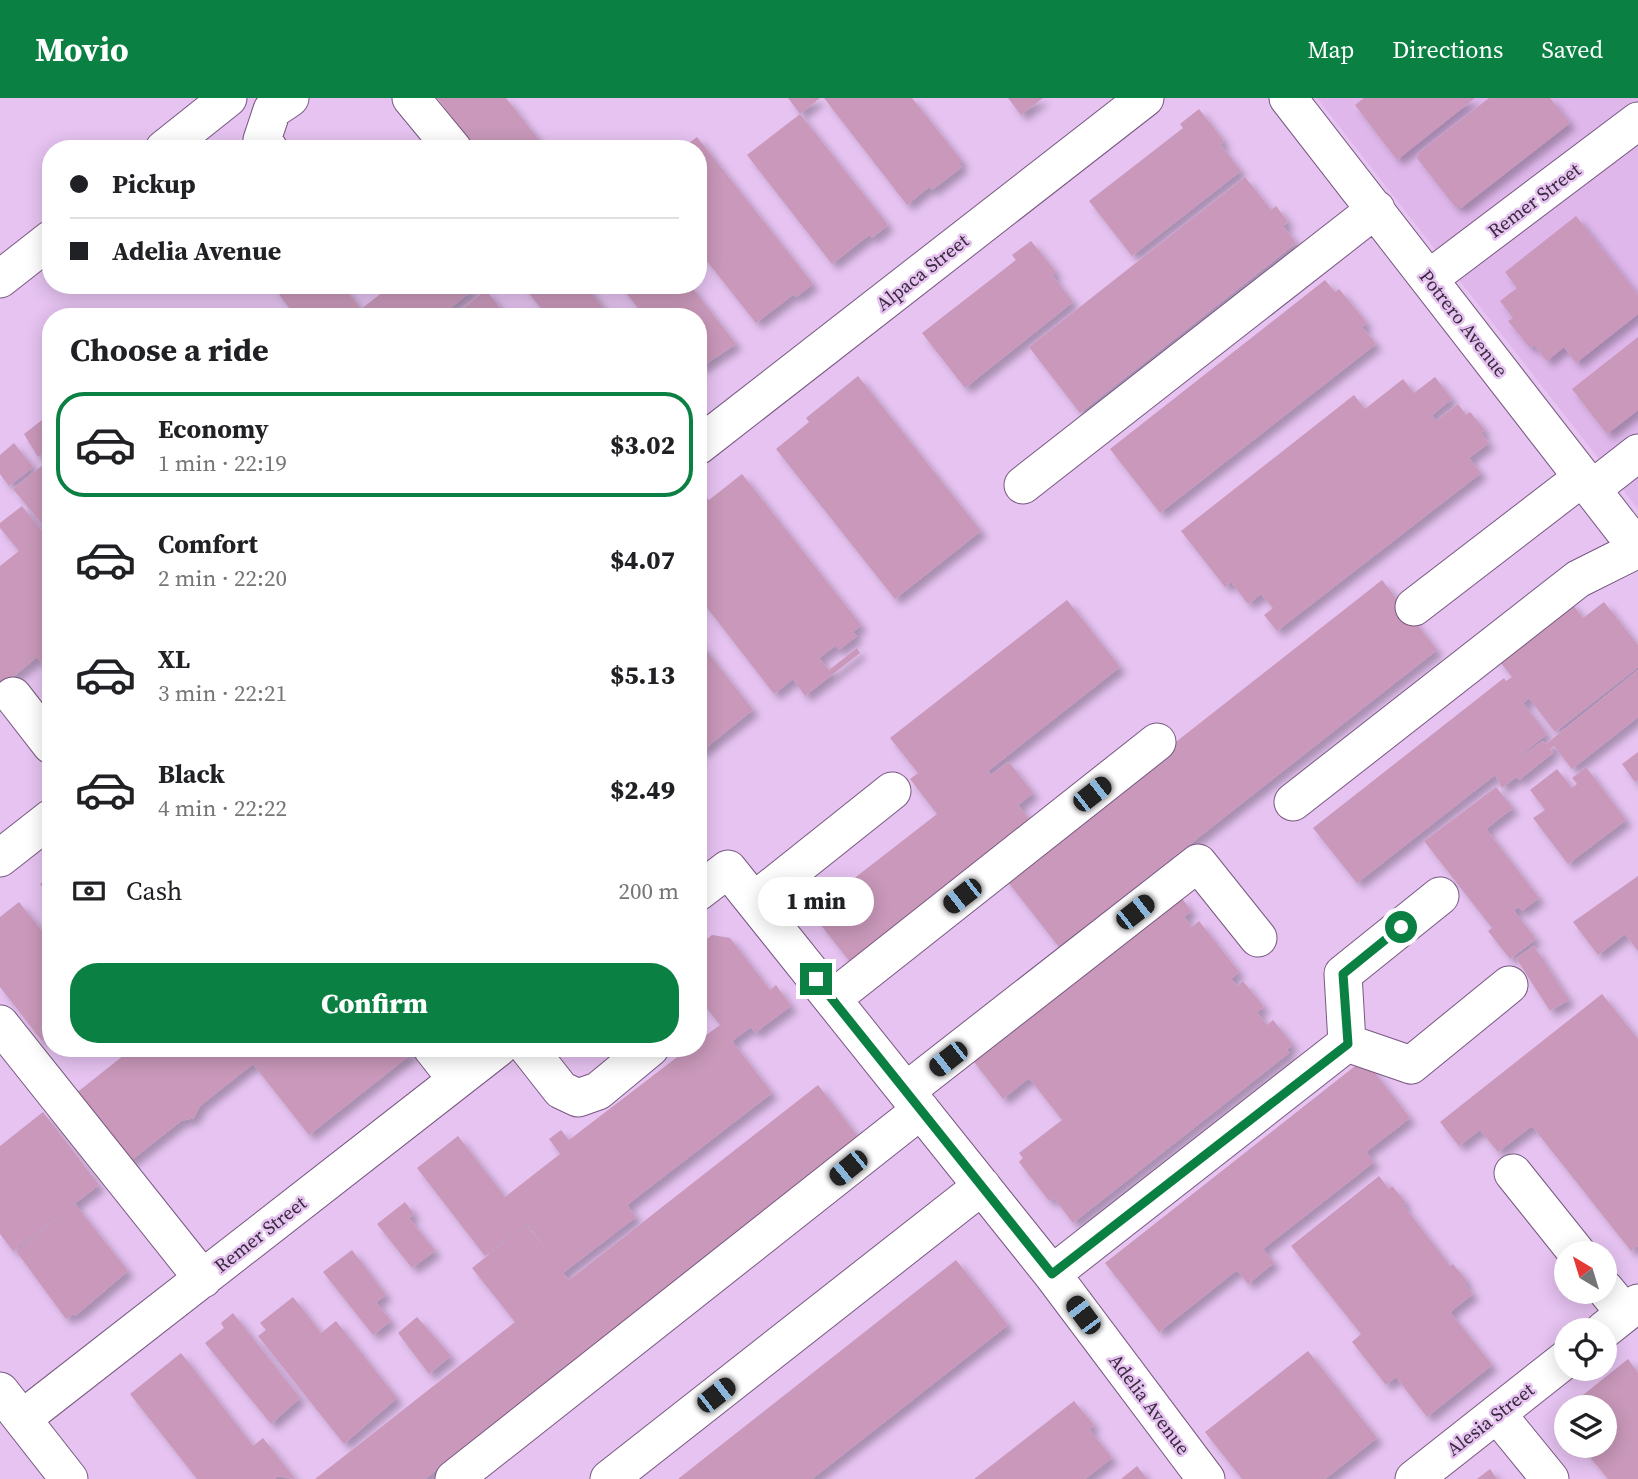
<!DOCTYPE html>
<meta charset="utf-8">
<style>
:root{--surface:#fff;--page:#f2f2f2;--text:#202124;--muted:#757577;--line:#e0e0e0;--accent:#0b8043}
body{margin:0;font-family:"Source Serif 4",serif;background:var(--page);color:var(--text);height:100vh;display:flex;flex-direction:column;font-size:26px;white-space:nowrap}
*{box-sizing:border-box;margin:0}
p{font-size:23px;color:var(--muted)}
.icon{flex:none;width:38px;height:38px;fill:none;stroke:currentColor;stroke-width:2;stroke-linecap:round;stroke-linejoin:round}
.map{position:relative;flex:1;overflow:hidden}
.side{position:absolute;left:42px;top:210px;width:665px;height:749px;display:flex;flex-direction:column;background:var(--surface);border-radius:28px;box-shadow:0 4px 18px #0003}
.side>*{flex:none}
.hud{position:absolute;left:42px;top:42px;width:665px;height:154px;border-radius:28px;box-shadow:0 4px 18px #0003;display:grid;align-content:center;height:154px;padding:0 28px;background:var(--surface)}
.needle{width:46px;rotate:322deg}
.buttons{position:absolute;left:1554px;top:1143px;display:grid;gap:14px}
.buttons a{display:grid;place-items:center;width:63px;height:63px;border-radius:50%;background:var(--surface);box-shadow:0 4px 18px #0003;font-size:35px}
.end{position:absolute;width:32px;height:32px;margin:-16px;border:9px solid #0b8043;background:#fff;box-shadow:0 0 0 4px #fff}
.from{border-radius:50%}
.bubble{position:absolute;height:49px;border-radius:24px;background:var(--surface);box-shadow:0 4px 18px #0003;font-size:23px;font-weight:800;line-height:49px;text-align:center}
.car{position:absolute;width:21px;height:42px;margin:-21px -10px;border-radius:9px;box-shadow:0 0 5px 2px #0007;background:linear-gradient(#222 24%,#8ab4d8 0 40%,#222 0 76%,#8ab4d8 0 86%,#222 0)}
.hud b{display:flex;align-items:center;gap:24px;height:66px;font-size:26px}
.hud b+b{border-top:2px solid var(--line)}
.hud i{width:18px;height:18px;background:var(--text)}
ul{padding:0;list-style:none}
li{display:flex;align-items:center;gap:21px;height:105px;margin:0 14px 10px;padding:0 14px;border:4px solid transparent;border-radius:28px}
li div{flex:1}
li b{display:block;font-size:26px}
li em{font-style:normal;font-weight:800}
li.on{border-color:var(--accent)}
li>.icon{width:63px;height:63px;stroke-width:1.5}
h2{padding:0 28px;font-size:32px;line-height:84px}
.pay{display:flex;align-items:center;gap:18px;height:77px;padding:0 28px;font-size:26px}
.pay p{margin-inline-start:auto}
.button{display:flex;gap:14px;margin-top:auto;padding:14px 28px}
.button a{flex:1;height:80px;border-radius:28px;background:var(--accent);color:#fff;font-size:28px;font-weight:800;line-height:80px;text-align:center}
header{display:flex;align-items:center;gap:42px;box-sizing:border-box;height:98px;padding:0 35px;background:var(--accent);color:#fff}
header strong{font-size:33px}
nav{display:flex;gap:38px;margin-inline-start:auto;font-size:24px}
.map>svg:first-child{display:block}
.built{fill:#dfb7eb}
.building{fill:#c998ba;filter:url(#shadow)}
.lines{fill:none;stroke-linecap:round;stroke-linejoin:round}
.minor-casing{stroke:#785881;stroke-width:39}
.minor{stroke:#fff;stroke-width:37}
.route{stroke:#0b8043;stroke-width:9}
.labels{text-anchor:middle;stroke-width:5;stroke-linejoin:round;paint-order:stroke}
.street-label{font-size:19px;fill:#382a3c;stroke:#e6c3f1}
</style>
<header>
<strong>Movio</strong>
<nav><a>Map</a><a>Directions</a><a>Saved</a></nav>
</header>
<div class="map">
<svg width="1638" height="1381" viewBox="0 0 1638 1381">
<defs>
<filter id="shadow"><feDropShadow dx="6" dy="6" stdDeviation="3.5" flood-color="#0004"/></filter>
</defs>
<rect width="100%" height="100%" fill="#e6c3f1"/>
<path class="built" d="M1317 0H1638V411Z"/>
<path class="building" d="M437 0H506L546 51H477Z
M788 0H820L800 16Z
M824 0H912L962 63 959 66 962 69 932 92 929 89 907 107Z
M1008 0H1043L1021 17Z
M1364 0H1475L1397 62 1355 7Z
M1489 0H1550L1570 25 1461 110 1459 107 1456 110 1417 60 1418 55Z
M1199 11 1224 43 1220 46 1241 73 1132 158 1089 103 1183 30 1180 26Z
M800 16 888 127 872 140 869 137 832 166 747 57Z
M697 39 813 186 796 199 794 196 756 225 698 152V51H681Z
M1245 79 1271 112 1276 108 1288 124 1283 128 1296 145 1080 315 1029 249Z
M1576 118 1638 197V216L1576 265 1564 249 1547 263 1534 247 1530 250 1508 223 1513 220 1500 203 1517 190 1505 174Z
M1031 143 1056 174 1052 177 1073 204 965 290 922 235 1016 162 1012 157Z
M1325 182 1335 194 1339 191 1367 225 1362 229 1376 246 1160 415 1110 351Z
M272 187H342L361 211 392 187H479L439 219H296Z
M523 187H586L610 219H541L545 216Z
M620 187H690L736 246 698 271V219H645Z
M486 192 507 219H452Z
M1638 239V312L1607 336 1572 291Z
M858 278 981 433 895 501 776 351 809 324 806 320Z
M1435 279 1452 301 1432 317 1436 323 1458 306 1466 317 1470 314 1485 332 1481 335 1489 345 1469 360 1481 375 1277 533 1264 517 1273 510 1261 496 1248 506 1231 484 1225 489 1181 433 1354 297 1365 311 1403 281 1414 295Z
M51 315V355L43 360 41 357 38 359 24 336Z
M14 345 33 369 9 388 0 376V357Z
M44 366 51 374V427L46 431 13 391Z
M742 376 861 527 853 534 857 538 839 552 835 548 819 560 829 572 857 550 860 555 805 598 793 581 774 596 698 498V403L705 398 709 402Z
M22 408 51 444V506L45 510 51 518V577L37 559 7 584 0 597V468L19 453 0 430V425Z
M1382 482 1437 552 1059 849 1004 779Z
M1067 502 1120 569 988 673 991 677 1009 664 1033 695 1018 707 1031 723 854 869 820 826 825 822 816 810 937 716 910 681 918 675 890 640Z
M1570 503 1583 520 1604 504 1638 547V569L1555 634 1529 600 1523 605 1547 636 1507 668 1543 643 1546 646 1638 572V619L1572 671 1554 648 1550 651 1553 655 1519 682 1516 679 1502 690 1495 677 1357 785 1313 730 1504 580 1506 583 1512 579 1497 560Z
M698 542 753 612 698 656Z
M1638 654V682L1635 684 1622 666Z
M1586 669 1626 722 1568 766 1533 720 1545 712 1530 692 1557 671 1572 690 1577 686 1572 680Z
M1496 689 1513 710 1486 731 1539 800 1522 813 1518 809 1514 813 1536 841 1510 861 1488 833 1492 830 1424 743Z
M51 778V799L40 786Z
M1638 778V853L1625 836 1598 857 1573 824Z
M1181 799 1191 813 1184 819 1192 829 1199 823 1239 874 1231 881 1237 888 1243 883 1264 909 1257 914 1267 927 1273 922 1293 947 1287 951 1289 955 1073 1125 1054 1100 1049 1103 1019 1064 1023 1060 1019 1055 1062 1022 1029 980 1003 1001 971 960Z
M19 804 51 844V937L42 943 0 889V819Z
M712 837 730 840 770 892 776 887 791 908 755 935 751 929 732 943 772 995 627 1107 636 1119 563 1175 569 1182 818 987 859 1040 425 1381H315L515 1224 472 1170 526 1127 549 1155 527 1126 530 1123 485 1158 417 1070 458 1038 505 1099 560 1056 549 1041 561 1032 569 1042 689 950H698V943L720 927 698 899V848Z
M1534 848 1569 902 1550 913 1516 860Z
M1602 896 1638 941V1148L1631 1153 1532 1028 1498 1054 1480 1032 1459 1048 1440 1024Z
M133 950 240 951 419 950 309 1037 253 966 200 1008 194 1020 181 1023 128 1065 75 996Z
M1364 961 1410 1020 1366 1054 1374 1064 1263 1151 1274 1165 1248 1186 1237 1172 1159 1234 1105 1165Z
M43 1014 99 1087 13 1153 0 1136V1048Z
M1379 1078 1389 1091 1392 1088 1406 1105 1403 1107 1450 1168 1453 1166 1467 1183 1464 1185 1473 1196 1450 1214 1492 1267 1427 1319 1396 1279 1386 1287 1352 1244 1361 1236 1291 1148Z
M405 1104 414 1116 409 1120 435 1153 412 1170 377 1126Z
M75 1106 128 1173 75 1218 73 1216 66 1221 16 1153Z
M352 1152 386 1197 376 1204 391 1223 373 1237 323 1174Z
M956 1162 1008 1227 812 1381H678Z
M293 1199 321 1235 336 1223 397 1300 344 1346 258 1238 266 1232 260 1225Z
M233 1215 300 1300 271 1326 205 1245 224 1230 221 1225Z
M417 1219 451 1258 429 1276 398 1235Z
M1308 1253 1377 1340 1325 1381H1242L1205 1334Z
M181 1255 253 1348 263 1340 295 1381 278 1378 275 1381H197L130 1296Z
M1628 1261 1638 1275V1381H1608L1581 1348H1605V1309H1577L1573 1305Z
M1074 1303 1094 1327 1089 1331 1112 1360 1085 1381H974Z
M1137 1368 1147 1381H1121Z
M1490 1371 1497 1381H1477Z"/>
<g class="lines">
<defs>
<path id="minor" d="M411 0 453 51
M1288 0 1638 451
M164 51 228 0
M269 51 262 42 272 12 290 0
M1430 180 1638 23
M0 181 51 141
M698 348 1145 0
M1023 387 1376 111
M1592 391 1638 355
M1414 509 1583 379
M13 598 51 647
M1293 704 1578 481 1638 451
M0 760 51 720
M698 794 728 771 1052 1176 1206 1381
M754 803 892 693
M832 901 1157 644
M0 926 203 1181
M1347 945 1411 967 1509 887
M432 950 457 982
M528 950 561 992 578 1000 598 993 650 950
M906 993 1198 765 1258 840
M1513 1075 1577 1155
M1052 1176 1347 945 1343 876 1440 798
M1605 1191 1625 1215
M1604 1232 1638 1205
M0 1293 69 1381
M1497 1316 1550 1381
M22 1321 498 950
M454 1381 921 1012
M609 1381 982 1088
M1414 1381 1566 1261"/>
</defs>
<use href="#minor" class="minor-casing"/>
<use href="#minor" class="minor"/>
</g>
<g class="lines">
<path class="route" d="M816 881 1052 1176 1348 946 1343 876 1401 829"/>
</g>
<g class="labels">
<g class="street-label">
<text transform="translate(1534 102) rotate(-37)" y="7">Remer Street</text>
<text transform="translate(922 174) rotate(-38)" y="7">Alpaca Street</text>
<text transform="translate(1464 225) rotate(52)" y="7">Potrero Avenue</text>
<text transform="translate(260 1136) rotate(-38)" y="7">Remer Street</text>
<text transform="translate(1150 1306) rotate(53)" y="7">Adelia Avenue</text>
<text transform="translate(1490 1321) rotate(-38)" y="7">Alesia Street</text>
</g>
</g>
</svg>
<div class="buttons">
<a><svg class="needle" viewBox="-14 -14 28 28"><path d="M0-13l5 13h-10z" fill="#e53935"/><path d="M0 13l5-13h-10z" fill="#757577"/></svg></a>
<a><svg class="icon" aria-label="locate" viewBox="0 0 24 24"><circle cx="12" cy="12" r="6"/><path d="M12 2v4M12 18v4M2 12h4M18 12h4"/></svg></a>
<a><svg class="icon" aria-label="layers" viewBox="0 0 24 24"><path d="M12 4l9 5-9 5-9-5zM3 14l9 5 9-5"/></svg></a>
</div>
<i class="end from" style="left:1401px;top:829px"></i>
<i class="end" style="left:816px;top:881px"></i>
<div class="bubble" style="left:758px;top:779px;width:116px">1 min</div>
<i class="car" style="left:1092px;top:696px;rotate:52deg"></i>
<i class="car" style="left:962px;top:798px;rotate:232deg"></i>
<i class="car" style="left:1135px;top:814px;rotate:52deg"></i>
<i class="car" style="left:948px;top:961px;rotate:232deg"></i>
<i class="car" style="left:848px;top:1070px;rotate:231deg"></i>
<i class="car" style="left:1083px;top:1217px;rotate:323deg"></i>
<i class="car" style="left:716px;top:1297px;rotate:52deg"></i>
<div class="hud">
<b><i class="from"></i>Pickup</b>
<b><i></i>Adelia Avenue</b>
</div>
<section class="side">
<h2>Choose a ride</h2>
<ul>
<li class="on"><svg class="icon" aria-label="car" viewBox="0 0 24 24"><path d="M5 17H2v-5l4-1 3-4h7l3 4 3 1v5h-3M9 17h6M6 11h13"/><circle cx="7" cy="17" r="2"/><circle cx="17" cy="17" r="2"/></svg><div><b>Economy</b><p>1 min · 22:19</p></div><em>$3.02</em></li>
<li><svg class="icon" aria-label="car" viewBox="0 0 24 24"><path d="M5 17H2v-5l4-1 3-4h7l3 4 3 1v5h-3M9 17h6M6 11h13"/><circle cx="7" cy="17" r="2"/><circle cx="17" cy="17" r="2"/></svg><div><b>Comfort</b><p>2 min · 22:20</p></div><em>$4.07</em></li>
<li><svg class="icon" aria-label="car" viewBox="0 0 24 24"><path d="M5 17H2v-5l4-1 3-4h7l3 4 3 1v5h-3M9 17h6M6 11h13"/><circle cx="7" cy="17" r="2"/><circle cx="17" cy="17" r="2"/></svg><div><b>XL</b><p>3 min · 22:21</p></div><em>$5.13</em></li>
<li><svg class="icon" aria-label="car" viewBox="0 0 24 24"><path d="M5 17H2v-5l4-1 3-4h7l3 4 3 1v5h-3M9 17h6M6 11h13"/><circle cx="7" cy="17" r="2"/><circle cx="17" cy="17" r="2"/></svg><div><b>Black</b><p>4 min · 22:22</p></div><em>$2.49</em></li>
</ul>
<div class="pay"><svg class="icon" aria-label="cash" viewBox="0 0 24 24"><path d="M3 7h18v10H3z"/><circle cx="12" cy="12" r="2"/></svg>Cash<p>200 m</p></div>
<div class="button"><a>Confirm</a></div>
</section>
</div>
